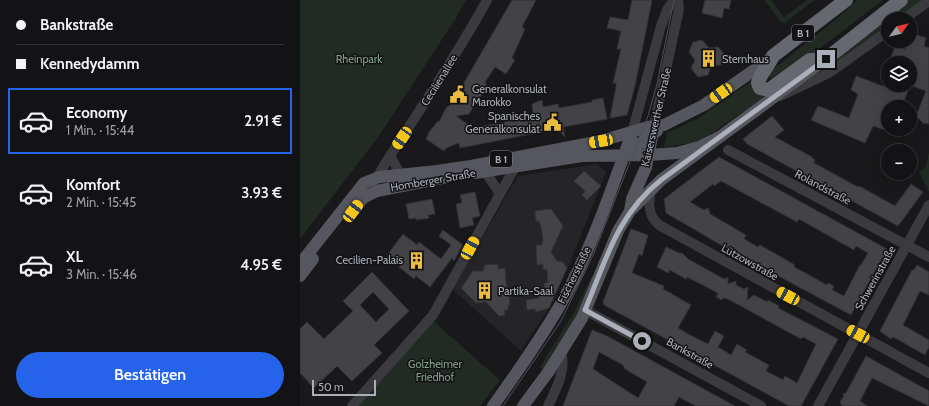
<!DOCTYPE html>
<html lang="de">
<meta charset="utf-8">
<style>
:root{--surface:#131214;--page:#202022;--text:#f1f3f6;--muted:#9d9ea0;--line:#323234;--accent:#2563eb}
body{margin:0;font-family:Cabin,sans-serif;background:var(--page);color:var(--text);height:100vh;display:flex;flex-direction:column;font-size:15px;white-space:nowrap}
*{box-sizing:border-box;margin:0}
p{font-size:13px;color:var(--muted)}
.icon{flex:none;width:22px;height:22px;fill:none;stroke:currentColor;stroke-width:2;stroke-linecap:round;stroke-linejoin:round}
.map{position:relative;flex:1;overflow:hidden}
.side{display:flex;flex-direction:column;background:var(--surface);width:300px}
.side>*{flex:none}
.top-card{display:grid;align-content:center;height:88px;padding:0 16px;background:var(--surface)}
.needle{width:26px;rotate:56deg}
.buttons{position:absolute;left:581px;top:12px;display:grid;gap:8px}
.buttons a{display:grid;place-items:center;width:36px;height:36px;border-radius:50%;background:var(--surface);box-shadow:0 4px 16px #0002,0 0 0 1px var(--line);font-size:20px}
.scale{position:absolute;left:12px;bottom:10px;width:64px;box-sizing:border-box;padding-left:4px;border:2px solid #abafb9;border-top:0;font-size:11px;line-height:14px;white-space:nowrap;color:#abafb9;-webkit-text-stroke:3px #131315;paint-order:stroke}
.end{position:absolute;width:18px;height:18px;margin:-9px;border:5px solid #abafb9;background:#111;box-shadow:0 0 0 2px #111}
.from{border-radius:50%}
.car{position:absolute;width:12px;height:24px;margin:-12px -6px;border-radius:5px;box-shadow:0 0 3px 1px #0007;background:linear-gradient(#f5c518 24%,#345 0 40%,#f5c518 0 76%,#345 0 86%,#f5c518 0)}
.top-card b{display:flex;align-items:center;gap:14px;height:38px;font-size:15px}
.top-card b+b{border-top:1px solid var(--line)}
.top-card i{width:10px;height:10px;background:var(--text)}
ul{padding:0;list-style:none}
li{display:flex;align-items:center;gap:12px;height:66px;margin:0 8px 6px;padding:0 8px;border:2px solid transparent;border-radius:0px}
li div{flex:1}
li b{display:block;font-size:15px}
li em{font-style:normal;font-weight:600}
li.current{border-color:var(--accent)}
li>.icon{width:36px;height:36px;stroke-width:1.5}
.action{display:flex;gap:8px;margin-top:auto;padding:8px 16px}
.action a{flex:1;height:46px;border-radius:24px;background:var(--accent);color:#fff;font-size:16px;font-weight:600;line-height:46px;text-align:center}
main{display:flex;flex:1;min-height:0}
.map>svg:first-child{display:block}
.built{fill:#252427}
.green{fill:#222a24}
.building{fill:#434347;stroke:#333236;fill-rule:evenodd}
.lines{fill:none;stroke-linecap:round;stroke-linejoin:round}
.minor{stroke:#3a3a3f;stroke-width:10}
.major{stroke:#56575e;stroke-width:12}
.highway{stroke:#666870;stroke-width:14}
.tram{stroke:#4f5056;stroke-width:1}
.route{stroke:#abafb9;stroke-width:5}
.labels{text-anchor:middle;stroke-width:3;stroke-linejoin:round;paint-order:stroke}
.shield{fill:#131315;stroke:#7d8088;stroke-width:1}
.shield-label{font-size:10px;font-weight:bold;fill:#abafb9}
.park-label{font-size:11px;fill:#83a387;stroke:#131315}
.poi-label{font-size:11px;fill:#abafb9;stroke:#131315;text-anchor:start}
.street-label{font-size:11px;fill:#abafb9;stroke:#131315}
</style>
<main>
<section class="side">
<div class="top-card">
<b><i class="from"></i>Bankstraße</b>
<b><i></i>Kennedydamm</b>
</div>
<ul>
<li class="current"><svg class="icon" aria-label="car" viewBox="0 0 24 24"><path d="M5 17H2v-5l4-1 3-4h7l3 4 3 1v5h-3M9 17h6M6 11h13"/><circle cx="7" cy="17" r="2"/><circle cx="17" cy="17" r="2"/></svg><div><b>Economy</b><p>1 Min. · 15:44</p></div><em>2.91 €</em></li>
<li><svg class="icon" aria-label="car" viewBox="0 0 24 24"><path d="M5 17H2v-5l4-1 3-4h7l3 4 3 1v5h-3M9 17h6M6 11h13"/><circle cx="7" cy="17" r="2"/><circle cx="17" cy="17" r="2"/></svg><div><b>Komfort</b><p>2 Min. · 15:45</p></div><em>3.93 €</em></li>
<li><svg class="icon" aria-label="car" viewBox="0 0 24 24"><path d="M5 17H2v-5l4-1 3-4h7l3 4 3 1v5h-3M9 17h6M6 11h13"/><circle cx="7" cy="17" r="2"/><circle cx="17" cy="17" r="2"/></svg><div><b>XL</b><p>3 Min. · 15:46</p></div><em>4.95 €</em></li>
</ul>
<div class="action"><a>Bestätigen</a></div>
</section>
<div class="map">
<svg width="629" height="406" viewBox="0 0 629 406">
<rect width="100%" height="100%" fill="#19181a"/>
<path class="built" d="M297 164 306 172 268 268 247 311 221 351 152 289 218 176Z"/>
<path class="green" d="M0 0H166L156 18 79 136 0 239Z
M464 0H471L484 17 507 0H515L485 23 481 22Z
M557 0H583L479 80 473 81 467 74 534 21Z
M610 0H627L601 19H588V29L557 52 510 79Z
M456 78 470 93 406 137 392 143 364 147 367 133 397 119Z
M629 152V192L619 172 625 168Z
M292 275 295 276 273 324 245 369 242 370 240 367 274 312Z
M133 321 200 380 180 406H57Z"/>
<path class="building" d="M212 0H236L222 27 225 29 212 58 215 60 206 74 195 67 185 82 187 86 180 97 176 98V102L169 114 156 116 173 128 205 122 208 117 213 118 233 114 232 104 242 100 243 107 258 104 259 108 292 102V100L303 98 307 119 263 127 265 137 257 129 160 148 159 143 146 148 144 151 126 139 129 132 138 121 139 122 146 108 150 105 165 81Z
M332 0H352L335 86 327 115 310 118 316 87V83H313L321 49H317L321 31 307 28 310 17 328 20Z
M405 0H431L429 9 424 8 422 18 402 13Z
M611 33 626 38 624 46 629 48V124L623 123 616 116 626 91 610 85V63H595L590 60 595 46 605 49 608 41H610Z
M402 40 409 48 418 47 425 55 421 65 411 66 408 75 398 77 391 68 395 60 389 52 393 42Z
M556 76 588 88 589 85H610L602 107H588V131L573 126 565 143 511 120 518 106 549 118 558 94 551 90Z
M472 116 484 130 475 137 512 157V158L515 160 514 163 558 187 559 186 595 206 611 184 623 192 598 226 447 144 443 139Z
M419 157 587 249 584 255 587 259 582 258 551 315 428 249 366 213 364 199ZM421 181 497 222 499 219 554 250 556 246 568 253 561 265H560L544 296 532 290 534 286 528 283 527 285 509 275 494 267 495 265 460 245 458 247 444 239 446 235 410 214 408 208 404 210 390 202 413 184 414 186Z
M284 171 301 186 287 200 282 195 285 191 274 181Z
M175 192 180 216 172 218 174 225 160 228 156 204 162 203 160 195Z
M132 199 135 214 128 215 129 218 116 220V218L109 219 106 204Z
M251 209 263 226 251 252 257 261 263 262 267 268 249 308 236 312 235 309 227 310 226 300 239 298 240 288H245L244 283H248L247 269 243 270V264L237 265 236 245H242L243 240 241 226 239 221H236L235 211Z
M331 229 348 235 342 256 339 254 332 273 364 286 363 289 391 305 378 328 390 335 408 344 415 331 424 336 418 347 431 355 437 344 447 350 445 352 469 365 466 371 483 380 485 376 497 383 516 344 503 337 501 339 428 299 423 298 422 300 416 297 418 293 387 277 386 279 370 270 368 273 357 267 366 247 379 253H382L388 259 424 279 428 277V284L436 281V285L444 289 448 287 447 300 454 295 467 302 468 300 479 306 478 308 538 339 501 406H489L304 305 303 302Z
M143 230 163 245 154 261 152 258 130 287 116 276 114 279 99 267 101 265 88 254 103 234 117 245 119 242 141 259 151 245 139 236Z
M198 264V269L205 268 207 294H209L210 305H208V310H204L205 315 199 316 186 302 176 303 161 288 173 271H183L185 265Z
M617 265 629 272V295L620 291 603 325 629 340V347L625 355 597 339 592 337 591 339 580 331 612 270H614Z
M72 272 109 311 74 345 82 353 52 381 37 366 14 388 0 373V329L7 322 24 339 53 311 43 301ZM73 292 89 309 76 322 60 305Z
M292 330 307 336 435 406H396L379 397 374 406H263ZM299 352 323 365 325 369 347 382 338 398 293 369Z
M566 356 629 391V406L572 378 560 401 567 406H542L540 402 544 396 543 394 546 393Z"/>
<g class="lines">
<path class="minor" d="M604 19 629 1
M480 96 529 73 588 31
M354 126 379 9 378 0
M332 133 361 26 367 10 374 0
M428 150 629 257
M90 155 100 174
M185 171 200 194
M352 187C348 201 347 215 359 225L629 373
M63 198C77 179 88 158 101 139 131 93 161 48 187 0
M285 310 461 406
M52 406 133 315 215 167
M248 406C255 391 267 370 261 353
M518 406 629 205"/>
<path class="major" d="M325 154 357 131
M175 173 282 156 349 155 377 153 399 147 419 137
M332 209 361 180 526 59
M54 210 63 198 77 191 147 177
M0 264 64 183 79 177 137 171 171 166 301 141 348 127 364 125 404 105 470 59
M0 276 13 259
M193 406C216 374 239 341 259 307 289 256 312 188 332 133
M223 406 249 371 282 318 318 231 330 211 332 199 346 167 354 126"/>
<path class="highway" d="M546 0 473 56C469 65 460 74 458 83L460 88 469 90 510 60 526 59 601 0"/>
<path class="tram" d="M203 406 261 321 294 253 348 116 357 84 374 0"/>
</g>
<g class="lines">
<path class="route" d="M342 341 285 310C306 260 317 215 361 180L526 59"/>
</g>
<defs>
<symbol id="building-bare" viewBox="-9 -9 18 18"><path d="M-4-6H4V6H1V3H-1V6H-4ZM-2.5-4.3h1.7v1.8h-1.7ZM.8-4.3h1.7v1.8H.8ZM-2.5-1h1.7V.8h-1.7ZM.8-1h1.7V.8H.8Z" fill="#e9bb41" stroke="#131315" stroke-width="2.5" paint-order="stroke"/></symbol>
<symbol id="civic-bare" viewBox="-9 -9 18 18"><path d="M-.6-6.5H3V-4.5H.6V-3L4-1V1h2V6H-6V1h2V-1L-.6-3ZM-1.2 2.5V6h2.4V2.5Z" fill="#e9bb41" stroke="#131315" stroke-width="2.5" paint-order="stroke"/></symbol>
</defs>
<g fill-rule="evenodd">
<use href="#building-bare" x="396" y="46" width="25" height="25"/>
<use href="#civic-bare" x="146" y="82" width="25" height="25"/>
<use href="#civic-bare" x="240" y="110" width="25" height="25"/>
<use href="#building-bare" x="104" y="248" width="25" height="25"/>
<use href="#building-bare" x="172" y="278" width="25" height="25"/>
</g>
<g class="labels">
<g class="shield">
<rect x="492" y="25" width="22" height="16" rx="3"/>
<rect x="190" y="151" width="22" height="16" rx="3"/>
</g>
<g class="shield-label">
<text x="503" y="37">B 1</text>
<text x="201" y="163">B 1</text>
</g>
<g class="park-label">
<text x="59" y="63">Rheinpark</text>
<text x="135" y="368">Golzheimer<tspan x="135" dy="13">Friedhof</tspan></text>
</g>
<g class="poi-label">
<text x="422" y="63">Sternhaus</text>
<text x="172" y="93">Generalkonsulat<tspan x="172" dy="13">Marokko</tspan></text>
<text x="240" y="120" text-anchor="end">Spanisches<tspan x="240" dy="13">Generalkonsulat</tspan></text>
<text x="103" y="264" text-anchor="end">Cecilien-Palais</text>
<text x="198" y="295">Partika-Saal</text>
</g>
<g class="street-label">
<text transform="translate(139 80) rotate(-58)" y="4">Cecilienallee</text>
<text transform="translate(356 117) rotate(-77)" y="4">Kaiserswerther Straße</text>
<text transform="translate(133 180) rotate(-10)" y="4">Homberger Straße</text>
<text transform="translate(523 187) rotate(28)" y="4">Rolandstraße</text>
<text transform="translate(450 262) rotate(29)" y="4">Lützowstraße</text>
<text transform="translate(274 275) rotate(-64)" y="4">Fischerstraße</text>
<text transform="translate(575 278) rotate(-61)" y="4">Schwerinstraße</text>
<text transform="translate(390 353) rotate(29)" y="4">Bankstraße</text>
</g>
</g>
</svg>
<div class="buttons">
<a><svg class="needle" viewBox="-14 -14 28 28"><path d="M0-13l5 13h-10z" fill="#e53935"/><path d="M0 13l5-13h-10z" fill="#9d9ea0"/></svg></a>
<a><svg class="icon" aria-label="layers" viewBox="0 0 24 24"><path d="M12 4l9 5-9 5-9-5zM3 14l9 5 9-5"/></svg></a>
<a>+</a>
<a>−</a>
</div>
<div class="scale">50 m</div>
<i class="end from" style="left:342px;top:341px"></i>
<i class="end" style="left:526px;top:59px"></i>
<i class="car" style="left:421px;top:93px;rotate:235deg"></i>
<i class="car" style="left:102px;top:138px;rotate:214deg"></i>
<i class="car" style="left:301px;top:141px;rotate:260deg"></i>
<i class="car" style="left:53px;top:211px;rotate:37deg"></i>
<i class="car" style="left:170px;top:248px;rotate:29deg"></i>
<i class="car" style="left:488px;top:296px;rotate:298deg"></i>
<i class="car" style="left:558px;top:334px;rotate:298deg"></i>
</div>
</main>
